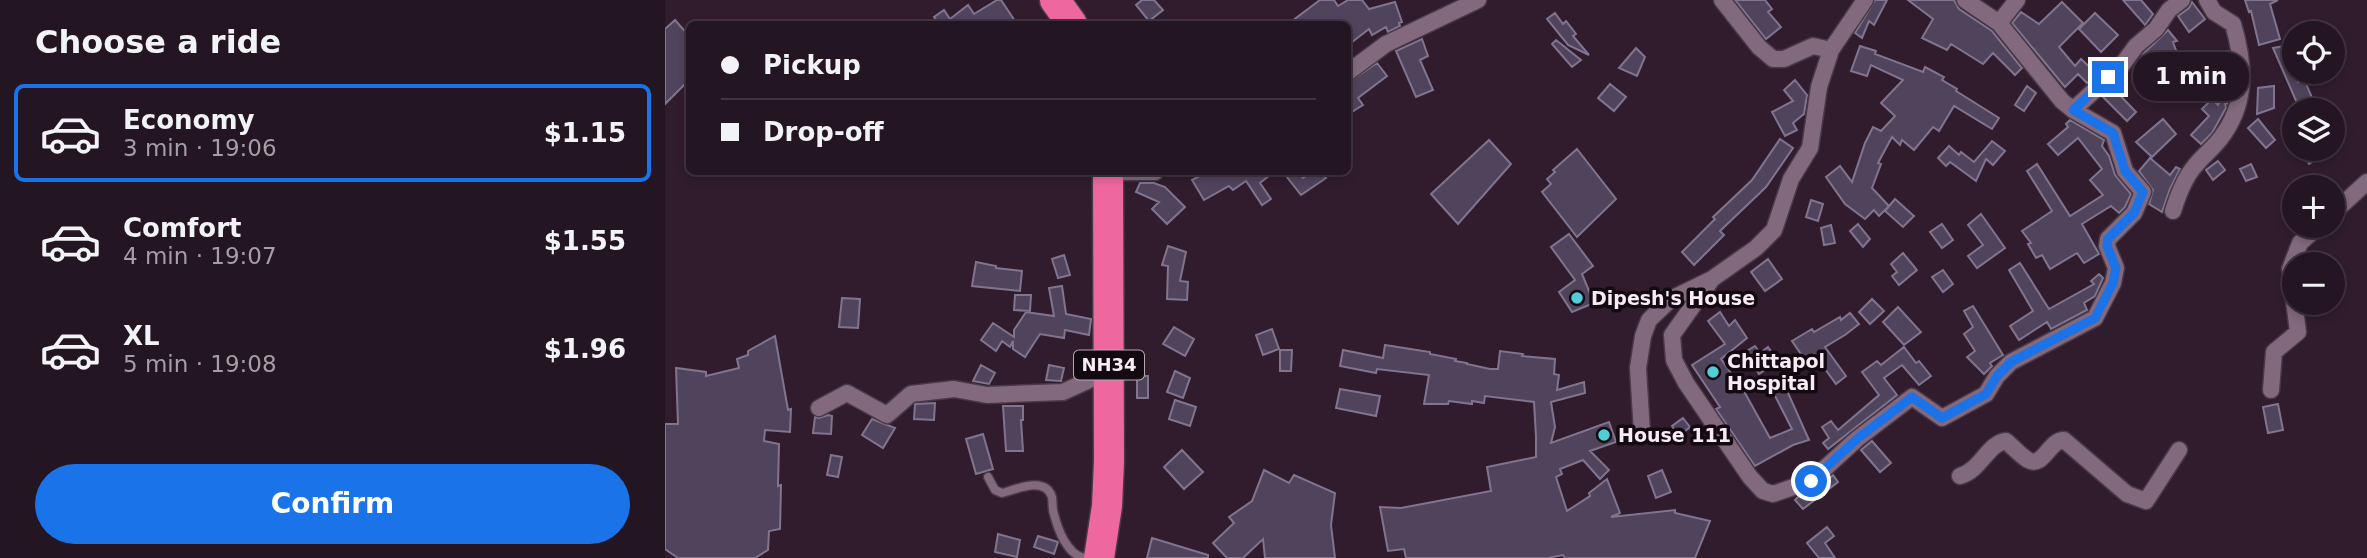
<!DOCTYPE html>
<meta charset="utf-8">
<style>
:root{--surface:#241522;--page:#2c1e2a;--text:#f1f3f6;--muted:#a39fa5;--line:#413440;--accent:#1a73e8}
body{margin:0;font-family:"DejaVu Sans",sans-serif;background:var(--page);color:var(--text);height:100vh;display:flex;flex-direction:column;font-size:26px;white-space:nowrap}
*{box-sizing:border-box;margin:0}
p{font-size:23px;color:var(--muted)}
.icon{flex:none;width:38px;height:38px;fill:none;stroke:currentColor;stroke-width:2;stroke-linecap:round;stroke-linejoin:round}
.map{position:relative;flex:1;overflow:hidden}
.side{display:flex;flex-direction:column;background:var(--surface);width:665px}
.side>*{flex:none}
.banner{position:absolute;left:21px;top:21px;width:665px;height:154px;border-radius:10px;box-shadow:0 4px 10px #0003,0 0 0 2px var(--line);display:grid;align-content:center;height:154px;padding:0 35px;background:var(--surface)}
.controls{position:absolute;left:1617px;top:21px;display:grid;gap:14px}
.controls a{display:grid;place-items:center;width:63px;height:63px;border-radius:50%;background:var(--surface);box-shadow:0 4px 10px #0003,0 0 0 2px var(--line);font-size:35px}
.end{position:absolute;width:32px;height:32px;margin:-16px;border:9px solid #1a73e8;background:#fff;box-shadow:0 0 0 4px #fff}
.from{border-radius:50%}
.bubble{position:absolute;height:49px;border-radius:24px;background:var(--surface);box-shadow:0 4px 10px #0003,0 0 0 2px var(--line);font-size:23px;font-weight:600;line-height:49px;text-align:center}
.banner b{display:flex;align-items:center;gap:24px;height:66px;font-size:26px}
.banner b+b{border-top:2px solid var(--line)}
.banner i{width:18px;height:18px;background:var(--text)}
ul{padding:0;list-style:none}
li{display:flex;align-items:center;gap:21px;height:98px;margin:0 14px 10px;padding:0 21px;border:4px solid transparent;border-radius:10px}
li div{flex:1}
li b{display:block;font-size:26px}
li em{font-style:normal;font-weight:600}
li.selected{border-color:var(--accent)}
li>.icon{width:63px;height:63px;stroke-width:1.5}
h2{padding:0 35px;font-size:32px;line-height:84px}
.primary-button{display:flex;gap:14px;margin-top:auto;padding:14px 35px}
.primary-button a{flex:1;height:80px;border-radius:42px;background:var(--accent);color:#fff;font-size:28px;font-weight:600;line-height:80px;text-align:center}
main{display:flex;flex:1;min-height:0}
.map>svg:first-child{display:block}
.building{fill:#50445d;stroke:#80748f;stroke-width:2}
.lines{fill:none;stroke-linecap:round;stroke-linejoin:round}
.lane-casing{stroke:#493846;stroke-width:11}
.street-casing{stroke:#493846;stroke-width:19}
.highway-casing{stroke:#493846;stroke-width:33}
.lane{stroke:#82697e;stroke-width:8}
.street{stroke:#82697e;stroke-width:16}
.highway{stroke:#ee689e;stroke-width:30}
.route{stroke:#1a73e8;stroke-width:9}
.poi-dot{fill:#52ccd6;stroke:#130a11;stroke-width:2.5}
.labels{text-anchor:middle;stroke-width:7;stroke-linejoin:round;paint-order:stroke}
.shield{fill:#130a11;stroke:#b4a8b1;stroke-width:2}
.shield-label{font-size:18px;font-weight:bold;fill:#f9ebf6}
.poi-label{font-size:19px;font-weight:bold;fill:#f9ebf6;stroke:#130a11;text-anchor:start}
</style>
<main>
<section class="side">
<h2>Choose a ride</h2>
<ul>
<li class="selected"><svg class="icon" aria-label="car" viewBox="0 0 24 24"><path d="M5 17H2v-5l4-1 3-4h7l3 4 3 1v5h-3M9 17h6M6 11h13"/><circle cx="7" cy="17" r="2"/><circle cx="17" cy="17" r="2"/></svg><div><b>Economy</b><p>3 min · 19:06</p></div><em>$1.15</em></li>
<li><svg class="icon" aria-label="car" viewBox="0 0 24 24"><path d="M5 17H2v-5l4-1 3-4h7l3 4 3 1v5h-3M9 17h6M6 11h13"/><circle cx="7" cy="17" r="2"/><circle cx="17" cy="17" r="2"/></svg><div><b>Comfort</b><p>4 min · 19:07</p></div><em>$1.55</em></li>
<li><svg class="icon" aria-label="car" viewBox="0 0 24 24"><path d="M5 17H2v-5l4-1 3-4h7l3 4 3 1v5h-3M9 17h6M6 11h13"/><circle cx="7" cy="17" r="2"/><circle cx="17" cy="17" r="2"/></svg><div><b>XL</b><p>5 min · 19:08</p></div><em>$1.96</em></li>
</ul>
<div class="primary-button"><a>Confirm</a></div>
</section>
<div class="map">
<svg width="1702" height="558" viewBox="0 0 1702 558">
<rect width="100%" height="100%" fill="#301c2d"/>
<path class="building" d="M332 0H336L352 24H274L269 17 279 10 285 19 303 5 309 14Z
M477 0H489L498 10 484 21 471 5Z
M655 0H669L673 6 683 0H697L704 9 730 2 737 22 734 23 735 26 723 32 721 27 707 35 704 29 682 46V24H623Z
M1070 0H1100L1107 9 1103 12 1116 27 1101 39Z
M1210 0H1222L1209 25 1204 21 1197 38 1190 33Z
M1243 0H1289L1294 9 1327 31 1357 68 1350 75 1328 53 1318 64 1286 44 1282 50 1257 38 1268 19Z
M1458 0H1476L1488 14 1480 25Z
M1580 0H1613L1605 4 1615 39 1594 45 1586 11 1584 12Z
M1397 2 1418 23 1394 47 1410 66 1416 59 1432 74 1422 83 1413 74 1400 87 1347 23 1356 12 1374 24Z
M1527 2 1540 19 1524 32 1513 16 1524 8Z
M890 13 898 24 901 21 911 34 908 36 924 55 903 45 882 19Z
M1430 13 1453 35 1436 52 1414 29Z
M10 20 24 36V80L0 104V29Z
M1503 30 1512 41 1508 42 1514 59 1525 65 1510 90 1498 84 1499 82 1477 55Z
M757 39 763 56 755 60 768 90 751 97 731 51Z
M891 40 916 60 907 67 887 44Z
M1625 45 1633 82 1639 79 1651 107 1644 110H1635L1608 48Z
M1195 46 1211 51 1210 54 1258 72 1260 67 1279 77 1277 80 1292 89 1291 91 1334 118 1327 129 1289 106 1274 131 1268 127 1249 150 1237 140 1235 145 1227 137 1213 163 1216 164 1207 188 1224 206 1214 216 1209 210 1200 219 1180 204 1161 177 1175 166 1187 182 1200 143 1208 127 1216 131 1230 116 1216 103 1238 80 1206 65 1202 76 1186 71Z
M971 48 980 57 972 76 954 68Z
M1564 51 1565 64 1554 67 1550 54Z
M712 63 722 76 693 98 698 105 682 115V83Z
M1566 79 1562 103 1559 98 1561 108 1547 133 1536 144 1526 135 1544 116 1537 109 1547 99 1553 105Z
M1130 80 1142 95 1139 114 1128 123 1132 130 1120 136 1107 112 1128 101 1119 90Z
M945 84 961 97 949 111 933 98Z
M1362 86 1371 93 1359 111 1350 105Z
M1609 86V108L1592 114 1593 88Z
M1448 88 1471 112 1462 121 1438 97Z
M1498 119 1511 134 1487 157 1471 142Z
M1593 119 1610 140 1601 148 1583 128Z
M1405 120 1439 140 1437 146 1444 156 1450 175 1466 194 1460 207 1454 213 1446 206 1417 224 1434 254 1419 263 1412 253 1385 269 1377 255 1371 258 1363 244 1366 243 1357 231 1387 211 1362 171 1372 164 1405 216 1438 195 1425 180 1437 169 1413 138 1393 155 1383 144 1403 127 1401 124Z
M1115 139 1128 148 1101 187 1055 231 1059 235 1029 265 1017 252 1050 219 1048 217 1087 180Z
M824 140 846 164 793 224 766 194Z
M1327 141 1340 151 1328 165 1321 159 1311 181 1285 162 1281 166 1273 158 1284 146 1294 155 1296 152 1309 162Z
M912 149 951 199 912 237 877 192 886 184 882 179 890 172 888 170Z
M1635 149H1651L1656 157 1644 164Z
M1485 158 1505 175 1511 167 1515 169 1505 189 1497 212 1484 204 1488 190 1474 171Z
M1553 161 1560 170 1548 180 1541 170Z
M1586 164 1592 177 1581 181 1575 169Z
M542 172H609L595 183 606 199 597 205 581 181 568 190 564 186 539 200 527 180Z
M618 172H633L638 178 647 172H656L661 178 636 195Z
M475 183H489L500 187 520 207 502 224 487 209 494 202 471 192Z
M1230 199 1249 216 1238 227 1220 211Z
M1146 200 1158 204 1153 221 1141 217Z
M1316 214 1340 248 1312 268 1303 256 1318 245 1303 225Z
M1193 224 1205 239 1198 247 1185 231Z
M1277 224 1288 240 1277 248 1265 232Z
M1166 225 1170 243 1159 245 1156 228Z
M904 234 928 266 917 274 929 303 907 312 894 292 910 280 886 247Z
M503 246 521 252 515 281 523 282 522 300 502 299 503 266 497 265Z
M1238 253 1252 270 1234 285 1227 276 1232 272 1226 264Z
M399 255 405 275 393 278 387 259Z
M1103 259 1117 279 1100 291 1086 272Z
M311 262 331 266V268L357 271 355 291 307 286Z
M1355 263 1384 309 1429 284 1426 281 1434 274 1438 278 1430 296 1419 303 1422 310 1386 329 1382 322 1354 340 1345 326 1368 311 1344 270Z
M1278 270 1288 284 1278 292 1267 277Z
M397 286 401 314 426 319 424 335 400 330 399 338 375 334 360 357 348 349V341L345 347 337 341 331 351 316 340 328 323 349 337V330L361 312 389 316 384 288Z
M350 295H366L365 311 349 310Z
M177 298 195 299 193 328 174 327Z
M1207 299 1219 311 1205 324 1194 312Z
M1308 306 1338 355 1325 363 1327 366 1319 374 1302 357 1310 351 1299 334 1308 327 1299 311Z
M1233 307 1256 332 1239 345 1218 322Z
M1055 312 1064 326 1070 320 1082 338 1056 359 1080 393 1105 438 1127 429 1108 392 1120 386 1144 440 1128 445 1090 466 1051 409 1055 407 1027 365 1060 344 1043 321Z
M1185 313 1194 324 1180 335 1160 347 1181 376 1171 384 1149 354 1140 360 1127 341 1147 329 1149 332 1175 317 1176 320Z
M509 327 529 339 520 356 498 344Z
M607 329 614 349 598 355 591 335Z
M110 336 123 410 126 409 125 432 100 430 99 441 114 444 113 486 116 485 115 529 104 531 103 550 90 558H13L0 549V424H13L11 368 41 372V376L74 368 72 359 83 355V351Z
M720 345 765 352V354L791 359 790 361 802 363V364L825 369H833L835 351 858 354 857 356 890 359 889 374 894 375 892 390 919 382 920 393 886 402 890 427 886 443 944 422 951 442 925 451 944 470 935 479 918 460 895 469 897 474 891 477 902 511 925 496 924 493 942 479 955 513 946 517 1010 510V513L1045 521 1030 558H900L898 555 883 558H741L739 549 723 551 715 507 736 508 826 491 822 467 871 457V437L869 402 820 396 819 403 807 401V404L784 401 783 404H759L764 375 712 369 711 373 675 366 678 350 718 358Z
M1090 346 1095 353 1103 347 1113 361 1094 374 1080 352Z
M1239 347 1251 363 1254 361 1266 376 1254 385 1237 365 1219 378 1232 395 1163 449 1158 443 1164 438 1157 427 1166 421 1173 430 1214 395 1197 372 1212 361 1216 365Z
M615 350H627L626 371H615Z
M316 365 330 373 324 384 308 381Z
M384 365 399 368 396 381 381 380Z
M510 371 525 378 518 398 502 392Z
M472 376H483V398H472Z
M675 389 715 396 711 416 671 408Z
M510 400 531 407 525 426 504 419Z
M270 403 269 420 249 419 250 404Z
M1613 404 1618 430 1603 433 1598 407Z
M338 406H358V420H356L358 451H341Z
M163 415 167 416 166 434 148 433 150 417 154 418Z
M1018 418 1025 427 1014 436 1007 426Z
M207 419 230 428 218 448 197 435Z
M318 434 328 469 311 474 301 439Z
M1207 441 1226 463 1215 472 1196 450Z
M517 450 538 472 519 489 499 467Z
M166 455 177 457 173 477 162 475Z
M599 470 624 483 629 475 670 493 666 525 670 558H600L598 539 578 558H562L548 543 569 523 564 517 587 501Z
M997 470 1006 492 991 498 983 476Z
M1168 475 1173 482 1138 509 1130 500 1134 496 1153 489Z
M1162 527 1169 536 1160 543 1170 558H1154L1142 543Z
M333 534 355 540 352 557 330 552Z
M373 536 393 542 389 554 369 547Z
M487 538 543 555V558H482Z"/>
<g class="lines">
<defs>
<path id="lane" d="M323 477 330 490 337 493C352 489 380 476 387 497 388 503 387 509 389 514 393 530 402 554 419 558"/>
<path id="street" d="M1057 0 1094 47 1108 59H1119L1148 46 1166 50
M1300 0 1334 23 1397 101 1408 110 1457 65 1471 46 1491 29 1504 10 1517 0
M1334 23 1352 0
M682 73 721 44 813 0
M448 172H490
M1508 211C1513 195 1519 179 1529 167 1537 157 1547 149 1555 139 1583 103 1580 65 1568 24L1549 12 1542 0
M1668 213 1702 182
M1047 279 1007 335 1009 360 1021 383 1085 477 1098 491 1108 494 1146 481 1192 439 1247 397 1277 418 1321 394 1332 376 1346 362 1430 318 1448 283 1451 268 1442 246 1443 239 1469 213 1478 192 1460 171 1448 133 1408 110
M1606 390 1609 352 1633 332 1625 269 1635 243 1654 226
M154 408 182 393 222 415 246 394 289 389 322 395 398 392 444 371
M977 433 973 368 978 336 984 320 1006 299 1047 279 1091 248 1109 230 1126 179 1145 148 1154 87 1166 50 1200 0
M1295 476C1316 470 1323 443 1341 441 1348 447 1355 455 1363 460 1378 469 1384 440 1399 440L1462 494 1481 501 1514 450"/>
<path id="highway" d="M390 0 407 24
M434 558 442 506 444 461 443 172"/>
</defs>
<use href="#lane" class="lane-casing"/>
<use href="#street" class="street-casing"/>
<use href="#highway" class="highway-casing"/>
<use href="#lane" class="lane"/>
<use href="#street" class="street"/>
<use href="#highway" class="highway"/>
</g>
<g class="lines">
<path class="route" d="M1146 481 1192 439 1247 397 1277 418 1321 394 1332 376 1346 362 1430 318 1448 283 1451 268 1442 246 1443 239 1469 213 1478 192 1460 171 1448 133 1408 110 1443 77"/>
</g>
<g class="poi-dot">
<circle cx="912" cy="298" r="7"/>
<circle cx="1048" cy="372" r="7"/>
<circle cx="939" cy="435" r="7"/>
</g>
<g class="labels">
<rect class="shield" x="409" y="350.5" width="70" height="29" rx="5"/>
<g class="shield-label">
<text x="444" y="371">NH34</text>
</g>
<g class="poi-label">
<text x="926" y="305">Dipesh's House</text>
<text x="1062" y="368">Chittapol<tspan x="1062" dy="22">Hospital</tspan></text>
<text x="953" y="442">House 111</text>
</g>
</g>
</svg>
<div class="controls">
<a><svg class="icon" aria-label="locate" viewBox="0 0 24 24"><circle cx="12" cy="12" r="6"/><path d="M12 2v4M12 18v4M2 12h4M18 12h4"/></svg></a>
<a><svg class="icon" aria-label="layers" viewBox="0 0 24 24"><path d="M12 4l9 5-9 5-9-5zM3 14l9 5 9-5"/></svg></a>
<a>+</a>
<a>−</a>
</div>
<i class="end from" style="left:1146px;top:481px"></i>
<i class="end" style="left:1443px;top:77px"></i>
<div class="bubble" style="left:1468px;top:52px;width:116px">1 min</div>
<div class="banner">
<b><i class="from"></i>Pickup</b>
<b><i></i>Drop-off</b>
</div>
</div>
</main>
